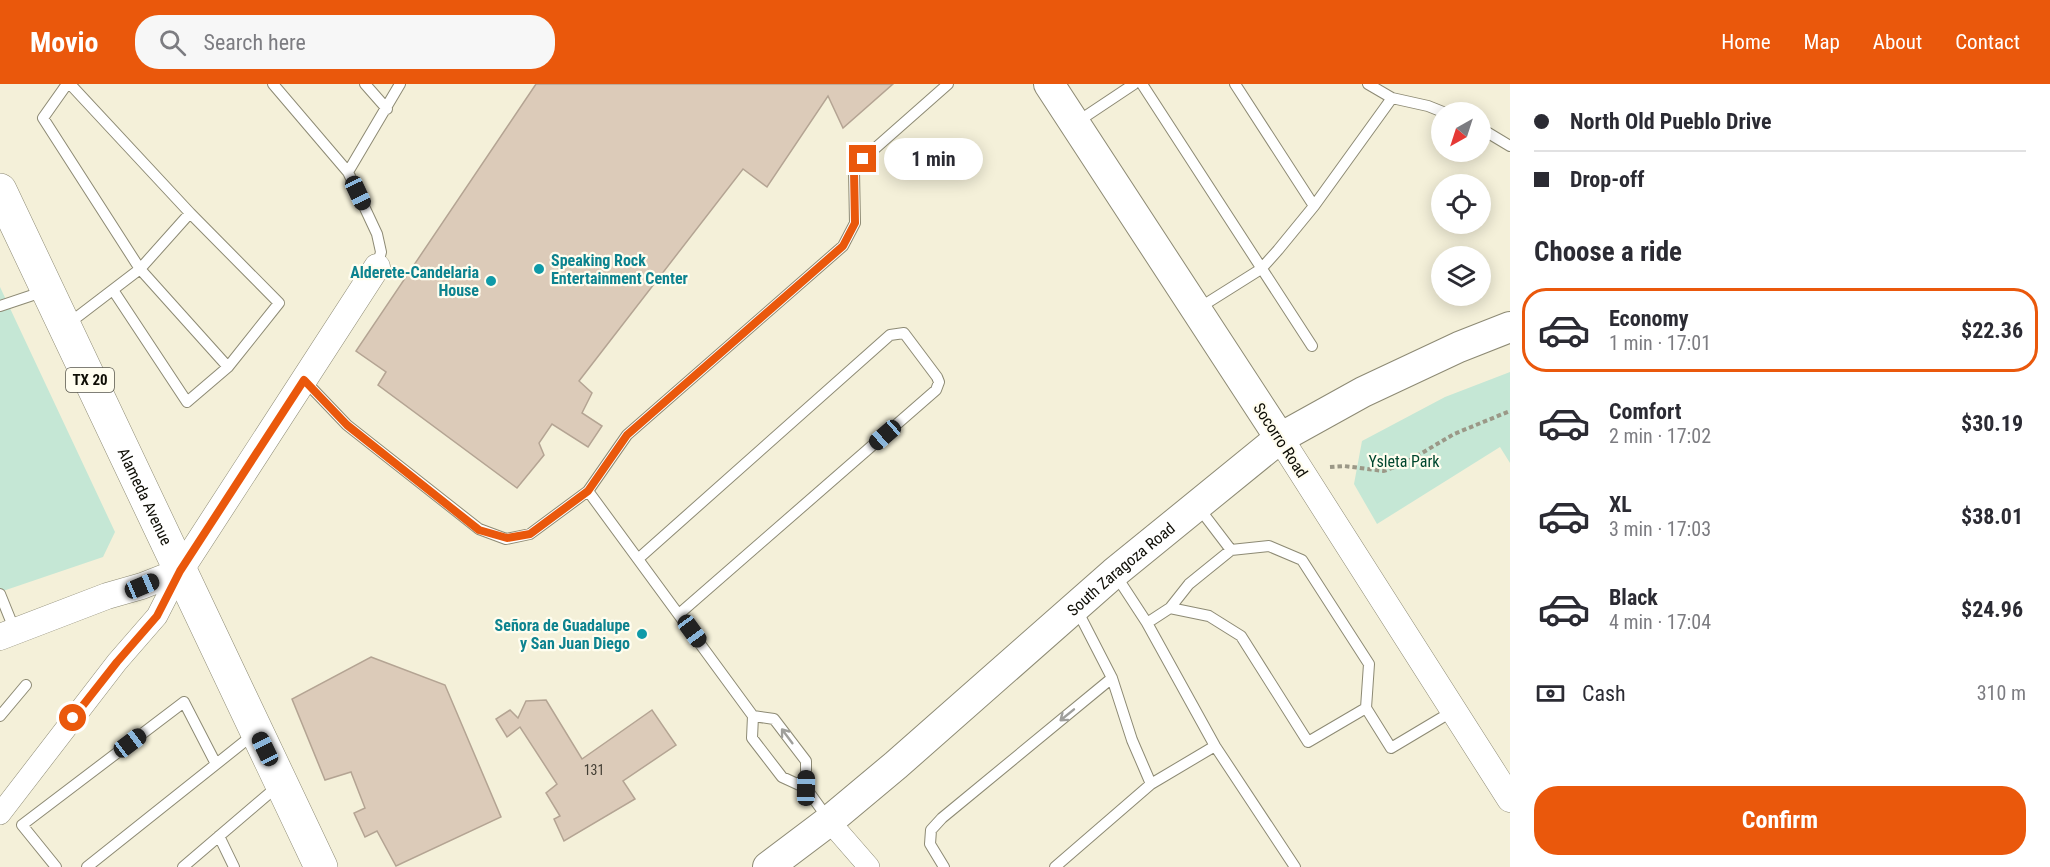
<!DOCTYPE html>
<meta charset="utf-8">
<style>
:root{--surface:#fff;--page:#f7f7f7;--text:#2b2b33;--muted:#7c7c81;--line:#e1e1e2;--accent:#ea580c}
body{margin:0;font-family:"Roboto Condensed",sans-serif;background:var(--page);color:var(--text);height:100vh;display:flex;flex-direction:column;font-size:22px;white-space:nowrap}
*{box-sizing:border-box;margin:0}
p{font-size:20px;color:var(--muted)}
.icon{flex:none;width:33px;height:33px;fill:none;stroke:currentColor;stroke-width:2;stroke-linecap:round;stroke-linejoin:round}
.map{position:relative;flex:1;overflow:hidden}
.side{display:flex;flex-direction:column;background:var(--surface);width:540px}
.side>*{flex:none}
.hud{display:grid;align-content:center;height:132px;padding:0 24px;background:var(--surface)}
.needle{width:39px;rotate:219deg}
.fabs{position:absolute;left:1431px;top:18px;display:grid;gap:12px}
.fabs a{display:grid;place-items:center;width:60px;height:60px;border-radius:50%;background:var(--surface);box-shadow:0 3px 15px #0003;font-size:30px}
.end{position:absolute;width:27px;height:27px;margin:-14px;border:8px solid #ea580c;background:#fff;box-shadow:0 0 0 3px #fff}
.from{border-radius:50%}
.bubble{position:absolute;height:42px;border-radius:21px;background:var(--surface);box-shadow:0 3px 15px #0003;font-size:20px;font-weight:700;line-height:42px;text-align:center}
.car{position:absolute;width:18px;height:36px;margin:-18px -9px;border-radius:8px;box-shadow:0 0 4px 2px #0007;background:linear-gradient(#222 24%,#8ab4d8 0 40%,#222 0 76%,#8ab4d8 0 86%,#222 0)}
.hud b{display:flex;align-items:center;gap:21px;height:57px;font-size:22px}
.hud b+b{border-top:2px solid var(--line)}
.hud i{width:15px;height:15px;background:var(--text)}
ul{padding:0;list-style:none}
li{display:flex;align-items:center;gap:18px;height:84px;margin:0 12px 9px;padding:0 12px;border:3px solid transparent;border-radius:24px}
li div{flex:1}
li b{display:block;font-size:22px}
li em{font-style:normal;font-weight:700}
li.active{border-color:var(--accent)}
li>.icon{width:54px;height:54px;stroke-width:1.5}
h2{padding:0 24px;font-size:27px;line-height:72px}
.pay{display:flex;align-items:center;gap:15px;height:66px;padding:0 24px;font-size:22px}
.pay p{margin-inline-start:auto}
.action{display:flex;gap:12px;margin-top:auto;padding:12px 24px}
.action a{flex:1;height:69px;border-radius:24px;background:var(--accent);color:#fff;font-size:24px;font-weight:700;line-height:69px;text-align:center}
header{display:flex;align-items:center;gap:36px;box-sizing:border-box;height:84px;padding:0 30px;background:var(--accent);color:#fff}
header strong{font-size:28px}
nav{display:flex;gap:33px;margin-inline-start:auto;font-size:21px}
.search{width:420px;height:54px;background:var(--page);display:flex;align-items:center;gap:15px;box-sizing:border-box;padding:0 21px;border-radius:24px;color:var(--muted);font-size:22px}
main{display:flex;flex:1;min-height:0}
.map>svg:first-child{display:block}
.green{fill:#c5e7d5}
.building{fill:#dccbb9;stroke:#b4a493;stroke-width:1.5}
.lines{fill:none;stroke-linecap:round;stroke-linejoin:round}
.service-casing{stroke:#8d8a74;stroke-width:12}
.minor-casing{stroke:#8d8a74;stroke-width:22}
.tertiary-casing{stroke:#8d8a74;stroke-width:27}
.secondary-casing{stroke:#8d8a74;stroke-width:32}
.primary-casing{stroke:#8d8a74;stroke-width:34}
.path{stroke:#9b9887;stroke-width:4;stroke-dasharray:4.5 3;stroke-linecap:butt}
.service{stroke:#fff;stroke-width:10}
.minor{stroke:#fff;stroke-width:21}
.tertiary{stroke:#fff;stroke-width:26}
.secondary{stroke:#fff;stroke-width:30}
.primary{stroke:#fff;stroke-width:33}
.oneway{stroke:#9f9f9b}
.route{stroke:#ea580c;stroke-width:8}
.culture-dot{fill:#0f9aa8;stroke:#fffdef;stroke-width:2}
.labels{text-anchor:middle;stroke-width:4.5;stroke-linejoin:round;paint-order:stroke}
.number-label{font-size:14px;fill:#423d33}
.shield{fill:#fffdef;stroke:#57564c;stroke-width:1.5}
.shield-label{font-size:15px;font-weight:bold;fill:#0f0e06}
.culture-label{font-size:16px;font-weight:bold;fill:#0d838f;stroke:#fffdef;text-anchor:end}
.street-label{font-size:16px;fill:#0f0e06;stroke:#fffdef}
.park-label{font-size:16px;fill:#00472e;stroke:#fffdef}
</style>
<header>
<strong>Movio</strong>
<div class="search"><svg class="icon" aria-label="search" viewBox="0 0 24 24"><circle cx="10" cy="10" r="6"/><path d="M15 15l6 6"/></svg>Search here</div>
<nav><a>Home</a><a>Map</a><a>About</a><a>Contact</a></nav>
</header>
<main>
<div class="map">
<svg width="1510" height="783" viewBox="0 0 1510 783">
<rect width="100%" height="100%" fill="#f4f0d9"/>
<path class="green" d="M0 203 115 448 103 473 0 508Z
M1510 288V379L1500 363 1377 440 1354 400 1362 357 1445 313Z"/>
<path class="building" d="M536 0H893L843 44 828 12 767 103 743 85 579 297 592 309 582 329 602 342 588 363 552 340 539 359 544 371 517 404 378 301 386 288 356 267Z
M371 573 445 601 501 733 396 782 377 747 365 753 354 729 365 724 351 688 325 696 292 615Z
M546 616 582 675 652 626 676 661 623 697 635 715 564 757 554 735 560 732 546 709 557 700 520 643 507 653 496 635 510 626 518 634 526 617Z"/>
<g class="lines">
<defs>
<path id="service" d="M67 0 43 34 140 185 228 283
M273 0 348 88 377 150 381 168 377 183
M365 0 387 25
M1142 0 1312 262
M1235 0 1314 122
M1392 14 1428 22 1443 28
M1077 38 1134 0
M1480 44 1510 62
M348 88 400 0
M113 206 187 318 228 283 279 219 190 129
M0 222 45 207
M1199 224 1261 185 1278 166 1314 122 1392 14 1368 0
M68 240 140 185 190 129 70 0
M304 296 347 341 479 445 506 455 530 450 588 407
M1231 466 1269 462 1302 476 1369 580 1366 624
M638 475 890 251 904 249 937 293 939 298 936 306 679 530
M1115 490 1147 539 1215 662 1295 783
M0 510 15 547
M1076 524 1112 594 1132 656 1151 700 1215 662
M1170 524 1189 500 1231 466 1199 424
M1147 539 1170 524 1209 532 1241 552 1308 658 1366 624 1391 664 1453 627
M0 632 26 601
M753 632 588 407 627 351 843 162 855 139 854 87 863 75 948 0
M806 704V677L774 635 753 632 752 654 782 693 806 704 829 736
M219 752 234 783
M56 783 22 741 184 618 216 680
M87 783 254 650
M183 783 279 701
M944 783 930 760 931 746 942 734 1112 594
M1055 783 1151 700"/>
<path id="minor" d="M0 730 117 578 157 532 180 487
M829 737 869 783"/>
<path id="tertiary" d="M1280 354 1510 715
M0 553 107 512 142 502 180 487 377 183"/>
<g id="secondary">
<path d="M1049 0 1280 354"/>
<path id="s1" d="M768 783 829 737 896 681 1114 489 1280 354 1363 308 1459 263 1510 243"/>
</g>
<g id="primary">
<path id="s2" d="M0 106 321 783"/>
</g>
</defs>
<use href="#service" class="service-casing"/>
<use href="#minor" class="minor-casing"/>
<use href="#tertiary" class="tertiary-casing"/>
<use href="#secondary" class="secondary-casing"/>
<use href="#primary" class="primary-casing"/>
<path class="path" d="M1330 383 1344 382 1384 387 1405 379 1454 350 1510 327"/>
<use href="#service" class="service"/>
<use href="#minor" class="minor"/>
<use href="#tertiary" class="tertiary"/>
<use href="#secondary" class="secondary"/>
<use href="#primary" class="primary"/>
</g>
<defs><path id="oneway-shaft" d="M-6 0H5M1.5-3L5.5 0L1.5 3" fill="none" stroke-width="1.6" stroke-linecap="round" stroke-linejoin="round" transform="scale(1.5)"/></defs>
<g class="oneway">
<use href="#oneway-shaft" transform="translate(1067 631) rotate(141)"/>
<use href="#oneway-shaft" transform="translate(787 652) rotate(-127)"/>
</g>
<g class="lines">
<path class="route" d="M73 634 117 578 157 532 180 487 304 296 347 341 479 446 507 454 530 450 588 407 627 351 843 162 855 139 854 87 863 75"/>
</g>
<g class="culture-dot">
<circle cx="539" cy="185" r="6"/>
<circle cx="491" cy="197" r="6"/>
<circle cx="642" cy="550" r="6"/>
</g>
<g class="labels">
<g class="number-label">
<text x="594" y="691">131</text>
</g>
<rect class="shield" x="66" y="284" width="48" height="24" rx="4.5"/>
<g class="shield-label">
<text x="90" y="301">TX 20</text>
</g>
<g class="culture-label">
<text x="551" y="182" text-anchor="start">Speaking Rock<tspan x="551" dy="18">Entertainment Center</tspan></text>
<text x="479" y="194">Alderete-Candelaria<tspan x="479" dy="18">House</tspan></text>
<text x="630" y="547">Señora de Guadalupe<tspan x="630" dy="18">y San Juan Diego</tspan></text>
</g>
<g class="street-label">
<text transform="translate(1281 356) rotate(57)" y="6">Socorro Road</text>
<text dy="6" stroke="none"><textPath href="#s2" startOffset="339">Alameda Avenue</textPath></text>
<text dy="6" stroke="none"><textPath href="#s1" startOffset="462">South Zaragoza Road</textPath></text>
</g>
<g class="park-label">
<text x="1404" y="383">Ysleta Park</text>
</g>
</g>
</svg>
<div class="fabs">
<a><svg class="needle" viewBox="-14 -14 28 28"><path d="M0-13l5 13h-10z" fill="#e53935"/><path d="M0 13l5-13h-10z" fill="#7c7c81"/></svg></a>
<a><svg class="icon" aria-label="locate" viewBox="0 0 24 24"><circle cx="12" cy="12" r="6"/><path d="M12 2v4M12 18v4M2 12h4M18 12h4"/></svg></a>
<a><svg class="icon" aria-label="layers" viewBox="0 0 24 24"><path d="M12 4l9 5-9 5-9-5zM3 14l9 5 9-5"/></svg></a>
</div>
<i class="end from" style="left:73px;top:634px"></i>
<i class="end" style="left:863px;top:75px"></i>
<div class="bubble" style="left:884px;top:54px;width:99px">1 min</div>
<i class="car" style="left:358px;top:109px;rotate:155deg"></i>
<i class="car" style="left:885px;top:351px;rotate:229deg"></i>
<i class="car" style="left:142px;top:502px;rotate:67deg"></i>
<i class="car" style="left:692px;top:547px;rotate:144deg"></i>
<i class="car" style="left:130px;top:659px;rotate:53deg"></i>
<i class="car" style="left:265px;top:665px;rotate:334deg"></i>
<i class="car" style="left:806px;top:704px;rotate:1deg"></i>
</div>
<section class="side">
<div class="hud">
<b><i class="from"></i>North Old Pueblo Drive</b>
<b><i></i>Drop-off</b>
</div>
<h2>Choose a ride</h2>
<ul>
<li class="active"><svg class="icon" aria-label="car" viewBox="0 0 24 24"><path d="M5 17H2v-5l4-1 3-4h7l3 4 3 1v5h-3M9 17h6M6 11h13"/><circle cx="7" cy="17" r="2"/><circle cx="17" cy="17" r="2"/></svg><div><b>Economy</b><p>1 min · 17:01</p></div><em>$22.36</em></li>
<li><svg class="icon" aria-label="car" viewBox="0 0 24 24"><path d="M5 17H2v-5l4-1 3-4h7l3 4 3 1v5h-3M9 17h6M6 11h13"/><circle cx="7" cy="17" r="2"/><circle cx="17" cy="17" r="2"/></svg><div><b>Comfort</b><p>2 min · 17:02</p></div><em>$30.19</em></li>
<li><svg class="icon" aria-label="car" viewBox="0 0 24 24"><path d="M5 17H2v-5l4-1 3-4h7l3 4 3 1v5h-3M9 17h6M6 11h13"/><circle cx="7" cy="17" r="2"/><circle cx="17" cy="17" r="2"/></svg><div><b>XL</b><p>3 min · 17:03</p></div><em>$38.01</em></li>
<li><svg class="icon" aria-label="car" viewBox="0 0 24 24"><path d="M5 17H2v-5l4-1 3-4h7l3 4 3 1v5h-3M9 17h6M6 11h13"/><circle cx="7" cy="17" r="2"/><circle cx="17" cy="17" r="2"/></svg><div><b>Black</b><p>4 min · 17:04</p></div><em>$24.96</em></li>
</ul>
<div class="pay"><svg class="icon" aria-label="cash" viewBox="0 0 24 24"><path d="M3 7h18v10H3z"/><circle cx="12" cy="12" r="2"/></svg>Cash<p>310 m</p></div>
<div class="action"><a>Confirm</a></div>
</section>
</main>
